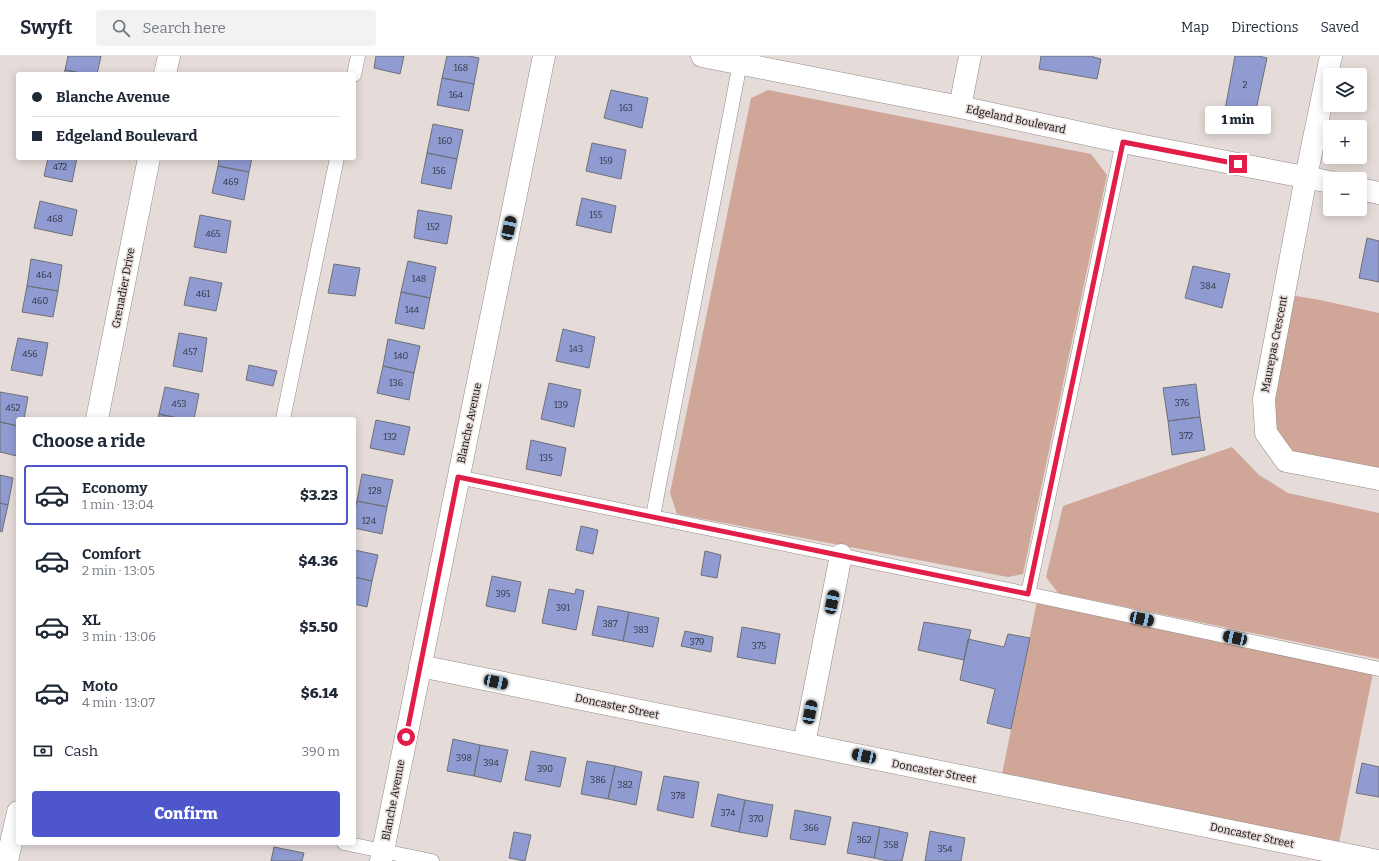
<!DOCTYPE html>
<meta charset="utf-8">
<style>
:root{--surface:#fff;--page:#f2f2f3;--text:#1f2937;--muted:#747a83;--line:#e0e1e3;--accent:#4d56cb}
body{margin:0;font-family:Bitter,serif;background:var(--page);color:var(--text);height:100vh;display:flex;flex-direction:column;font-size:15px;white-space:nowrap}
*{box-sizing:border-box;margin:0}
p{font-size:13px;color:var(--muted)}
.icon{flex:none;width:22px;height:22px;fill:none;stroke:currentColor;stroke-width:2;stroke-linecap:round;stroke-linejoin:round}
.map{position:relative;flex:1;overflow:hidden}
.sheet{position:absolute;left:16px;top:361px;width:340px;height:428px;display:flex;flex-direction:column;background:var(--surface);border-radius:4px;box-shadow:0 2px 10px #0003}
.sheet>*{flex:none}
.hud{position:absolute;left:16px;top:16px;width:340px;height:88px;border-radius:4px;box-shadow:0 2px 10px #0003;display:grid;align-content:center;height:88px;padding:0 16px;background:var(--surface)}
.tools{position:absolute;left:1323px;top:12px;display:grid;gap:8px}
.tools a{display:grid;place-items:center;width:44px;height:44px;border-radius:4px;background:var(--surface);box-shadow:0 2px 10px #0003;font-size:20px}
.end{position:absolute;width:18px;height:18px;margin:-9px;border:5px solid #e11d48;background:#fff;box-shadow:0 0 0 2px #fff}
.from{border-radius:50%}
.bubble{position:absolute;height:28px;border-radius:4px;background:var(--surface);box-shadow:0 2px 10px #0003;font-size:13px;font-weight:800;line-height:28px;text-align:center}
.car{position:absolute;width:12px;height:24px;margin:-12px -6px;border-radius:5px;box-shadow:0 0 3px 1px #0007;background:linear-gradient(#222 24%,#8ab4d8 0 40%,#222 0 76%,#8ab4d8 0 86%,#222 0)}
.hud b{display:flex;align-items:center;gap:14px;height:38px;font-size:15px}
.hud b+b{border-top:1px solid var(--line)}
.hud i{width:10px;height:10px;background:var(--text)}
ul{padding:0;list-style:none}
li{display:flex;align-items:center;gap:12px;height:60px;margin:0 8px 6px;padding:0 8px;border:2px solid transparent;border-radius:4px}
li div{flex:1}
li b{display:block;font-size:15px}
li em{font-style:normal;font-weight:800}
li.current{border-color:var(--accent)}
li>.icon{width:36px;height:36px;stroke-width:1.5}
h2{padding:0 16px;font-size:18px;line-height:48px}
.pay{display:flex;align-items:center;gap:10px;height:44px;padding:0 16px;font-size:15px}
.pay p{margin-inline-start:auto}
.action{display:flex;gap:8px;margin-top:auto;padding:8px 16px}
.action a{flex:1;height:46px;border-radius:4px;background:var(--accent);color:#fff;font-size:16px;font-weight:800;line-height:46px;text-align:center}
header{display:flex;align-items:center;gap:24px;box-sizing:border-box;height:56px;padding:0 20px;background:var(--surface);border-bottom:1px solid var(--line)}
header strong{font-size:19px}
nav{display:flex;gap:22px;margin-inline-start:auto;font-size:14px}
.search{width:280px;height:36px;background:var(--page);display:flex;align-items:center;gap:10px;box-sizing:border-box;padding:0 14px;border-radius:4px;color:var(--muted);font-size:15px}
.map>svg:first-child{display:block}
.green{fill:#d0a698}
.building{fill:#909bd2;stroke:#6e7076}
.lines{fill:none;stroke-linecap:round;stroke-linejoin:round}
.service-casing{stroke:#938b88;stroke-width:15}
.minor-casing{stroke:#938b88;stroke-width:23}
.service{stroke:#fff;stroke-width:14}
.minor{stroke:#fff;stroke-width:22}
.route{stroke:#e11d48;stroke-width:5}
.labels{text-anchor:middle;stroke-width:3;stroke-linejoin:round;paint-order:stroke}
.number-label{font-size:9px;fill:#343441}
.street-label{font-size:11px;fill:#151211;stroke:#e5dcd9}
</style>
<header>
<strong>Swyft</strong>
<div class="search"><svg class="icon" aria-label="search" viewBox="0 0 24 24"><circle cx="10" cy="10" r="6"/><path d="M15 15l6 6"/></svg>Search here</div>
<nav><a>Map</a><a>Directions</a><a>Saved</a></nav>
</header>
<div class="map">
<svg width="1379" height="805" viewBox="0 0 1379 805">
<rect width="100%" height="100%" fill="#e5dcd9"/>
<path class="green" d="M768 34 1091 98 1107 119 1023 518 1008 521 677 458 670 437 751 42Z
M1284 238 1320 244 1379 257V423L1286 405 1264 343Z
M1232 391 1259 419 1288 437 1379 457V603L1058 537 1046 521 1063 450Z
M1038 540 1374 612 1337 797 1000 728Z"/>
<path class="building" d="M68 0H101L97 18H87L65 14Z
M376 0H404L400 18 374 12Z
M447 0H469L479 2 474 28 442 22Z
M1041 0H1093V1L1101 3 1097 23 1039 13Z
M1235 0H1259L1267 2 1254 63 1245 56H1238L1224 59Z
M65 14 87 18H64Z
M442 22 474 28 469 55 437 49Z
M611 34 648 42 642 72 604 62Z
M433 68 463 74 457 103 427 97Z
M592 87 626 94 621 123 586 115Z
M427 97 457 103 451 133 421 127Z
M48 102H77L72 126 44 120Z
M219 102H252L249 116 218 110Z
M218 110 249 116 244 144 212 137Z
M582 142 616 150 611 177 576 169Z
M40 145 77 154 72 180 34 172Z
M418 154 452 160 447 188 414 182Z
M200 159 231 165 226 197 194 191Z
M1367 182 1379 185V226L1359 222Z
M31 203 62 209 58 235 27 230Z
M408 205 436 211 430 242 401 236Z
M334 208 360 212 355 240 328 237Z
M1193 210 1230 218 1222 252 1185 242Z
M190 221 222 227 216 255 184 249Z
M27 230 58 235 53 261 22 256Z
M401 236 430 242 424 273 395 267Z
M563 273 595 281 589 312 556 305Z
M179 277 207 282 202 316 173 310Z
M18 282 48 287 42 320 11 314Z
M388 283 420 290 414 317 383 310Z
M249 309 277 315 273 330 246 324Z
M383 310 414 317 409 344 377 337Z
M549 327 581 334 574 371 541 363Z
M1196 328 1200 361 1168 365 1163 332Z
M165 331 199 338 194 363H182L159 358Z
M0 336 28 341 24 363H18V370L0 366Z
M159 358 182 363H158Z
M1200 361 1205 394 1172 399 1168 365Z
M376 364 410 371 404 399 370 392Z
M0 366 18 370 17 400 0 396Z
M531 384 566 392 561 420 526 413Z
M362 418 393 424 387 451 357 445Z
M0 419 13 422 8 449 0 447Z
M357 445 387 451 382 478 354 472V457Z
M0 447 8 449 2 476 0 475Z
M581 470 598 474 593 498 576 494Z
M354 494 378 499 372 525 354 521Z
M705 495 721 499 717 522 701 519Z
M492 520 521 526 515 556 486 550Z
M354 521 372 525 367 551 354 548Z
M549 533 575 538 576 533 584 535 576 574 542 567Z
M598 550 629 556 623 585 592 579Z
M629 556 659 562 653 591 623 585Z
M924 566 971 574 964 604 918 594Z
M742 571 780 578 775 608 737 601Z
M685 575 713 581 711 596 681 590Z
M1008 578 1030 582 1011 673 987 667 995 633 960 624 968 583 1004 591Z
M453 683 480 689 474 720 447 715Z
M480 689 508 694 501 726 474 720Z
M531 695 566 702 560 731 525 724Z
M587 705 615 710 608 743 581 738Z
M1362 707 1379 711V741L1356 737Z
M615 710 642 716 636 749 608 743Z
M664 720 699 726 693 762 657 754Z
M718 738 745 744 739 776 711 770Z
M745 744 773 749 767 781 739 776Z
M795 754 831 761 825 789 790 783Z
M853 766 880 771 874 802 847 797Z
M880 771 908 777 902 805H888L874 802Z
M930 775 965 782 961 805H925Z
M514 776 531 779 525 805 509 802Z
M274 791 304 797 302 805H271Z"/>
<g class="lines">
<defs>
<path id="service" d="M354 19 358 0
M283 363 337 102
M458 421 1028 538 1379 613
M653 460 740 7
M1028 538 1123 86
M344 787 432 805"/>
<path id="minor" d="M702 0 960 51 1123 86 1330 126
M1331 0 1306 121 1264 343 1266 377 1286 405 1379 423
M165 18 169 0
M960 51 970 0
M1360 133 1379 137
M97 363 149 102
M420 610 1378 805
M804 688 841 499
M7 805 18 756
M381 805 544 0"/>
</defs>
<use href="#service" class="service-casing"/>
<use href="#minor" class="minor-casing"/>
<use href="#service" class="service"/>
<use href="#minor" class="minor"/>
</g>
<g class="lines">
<path class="route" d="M406 681 458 421 1028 538 1123 86 1238 108"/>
</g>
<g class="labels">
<g class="number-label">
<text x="461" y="15">168</text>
<text x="1245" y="32">2</text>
<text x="456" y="42">164</text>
<text x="626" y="55">163</text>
<text x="445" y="88">160</text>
<text x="606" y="108">159</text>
<text x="60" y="114">472</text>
<text x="439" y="118">156</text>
<text x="231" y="129">469</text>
<text x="596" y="162">155</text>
<text x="55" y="166">468</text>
<text x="433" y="174">152</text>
<text x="213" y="181">465</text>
<text x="44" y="222">464</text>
<text x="419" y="226">148</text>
<text x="1208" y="233">384</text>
<text x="203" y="241">461</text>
<text x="40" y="248">460</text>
<text x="412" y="257">144</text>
<text x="576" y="296">143</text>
<text x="190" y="299">457</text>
<text x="30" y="301">456</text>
<text x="401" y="303">140</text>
<text x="396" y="330">136</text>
<text x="1182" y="350">376</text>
<text x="179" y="351">453</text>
<text x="561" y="352">139</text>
<text x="13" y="355">452</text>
<text x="1186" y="383">372</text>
<text x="390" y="384">132</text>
<text x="546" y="405">135</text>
<text x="375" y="438">128</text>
<text x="369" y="468">124</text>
<text x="503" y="541">395</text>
<text x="563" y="555">391</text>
<text x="610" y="571">387</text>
<text x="641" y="577">383</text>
<text x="697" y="589">379</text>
<text x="759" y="593">375</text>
<text x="464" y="705">398</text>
<text x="491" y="710">394</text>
<text x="545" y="716">390</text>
<text x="598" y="727">386</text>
<text x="625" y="732">382</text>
<text x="678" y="743">378</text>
<text x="728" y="760">374</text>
<text x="756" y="766">370</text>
<text x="811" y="775">366</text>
<text x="864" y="787">362</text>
<text x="891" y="792">358</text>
<text x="945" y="796">354</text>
</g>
<g class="street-label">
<text transform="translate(1016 63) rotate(12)" y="4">Edgeland Boulevard</text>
<text transform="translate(123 232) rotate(-79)" y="4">Grenadier Drive</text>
<text transform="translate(1274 288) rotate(-79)" y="4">Maurepas Crescent</text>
<text transform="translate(469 367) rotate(-78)" y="4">Blanche Avenue</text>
<text transform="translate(617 650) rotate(12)" y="4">Doncaster Street</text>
<text transform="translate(934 715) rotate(11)" y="4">Doncaster Street</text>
<text transform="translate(393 744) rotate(-79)" y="4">Blanche Avenue</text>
<text transform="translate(1252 779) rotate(12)" y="4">Doncaster Street</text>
</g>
</g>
</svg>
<div class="tools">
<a><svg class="icon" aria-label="layers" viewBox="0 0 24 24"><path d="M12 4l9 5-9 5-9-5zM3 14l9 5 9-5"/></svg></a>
<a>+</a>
<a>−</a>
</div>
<i class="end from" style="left:406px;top:681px"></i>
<i class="end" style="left:1238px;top:108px"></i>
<div class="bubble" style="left:1205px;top:50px;width:66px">1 min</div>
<i class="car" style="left:509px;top:172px;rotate:12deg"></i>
<i class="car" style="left:832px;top:546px;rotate:11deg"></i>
<i class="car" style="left:1142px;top:563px;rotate:102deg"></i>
<i class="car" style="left:1235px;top:582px;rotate:282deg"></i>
<i class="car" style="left:496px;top:626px;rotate:102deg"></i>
<i class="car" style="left:810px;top:656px;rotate:11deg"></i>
<i class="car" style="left:864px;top:700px;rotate:282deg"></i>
<div class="hud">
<b><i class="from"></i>Blanche Avenue</b>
<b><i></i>Edgeland Boulevard</b>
</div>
<section class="sheet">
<h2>Choose a ride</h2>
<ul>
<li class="current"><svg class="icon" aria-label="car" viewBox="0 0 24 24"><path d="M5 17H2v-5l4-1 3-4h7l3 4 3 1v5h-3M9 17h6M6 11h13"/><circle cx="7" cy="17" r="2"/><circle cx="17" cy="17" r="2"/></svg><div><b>Economy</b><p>1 min · 13:04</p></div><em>$3.23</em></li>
<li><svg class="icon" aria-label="car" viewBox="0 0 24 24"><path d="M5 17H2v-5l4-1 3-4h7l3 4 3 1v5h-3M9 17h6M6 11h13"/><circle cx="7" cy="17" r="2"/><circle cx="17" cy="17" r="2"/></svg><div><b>Comfort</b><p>2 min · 13:05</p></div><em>$4.36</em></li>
<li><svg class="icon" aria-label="car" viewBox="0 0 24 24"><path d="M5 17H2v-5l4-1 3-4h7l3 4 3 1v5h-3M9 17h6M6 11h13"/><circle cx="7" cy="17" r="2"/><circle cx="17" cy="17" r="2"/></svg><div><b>XL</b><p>3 min · 13:06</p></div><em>$5.50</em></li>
<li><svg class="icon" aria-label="car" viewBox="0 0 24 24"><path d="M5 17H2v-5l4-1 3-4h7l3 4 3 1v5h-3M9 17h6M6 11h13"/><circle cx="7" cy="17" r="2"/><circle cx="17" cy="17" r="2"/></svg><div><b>Moto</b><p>4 min · 13:07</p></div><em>$6.14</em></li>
</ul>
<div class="pay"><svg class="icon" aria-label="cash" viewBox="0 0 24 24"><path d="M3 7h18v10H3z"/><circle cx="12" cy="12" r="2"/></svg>Cash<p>390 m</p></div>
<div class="action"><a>Confirm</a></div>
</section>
</div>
